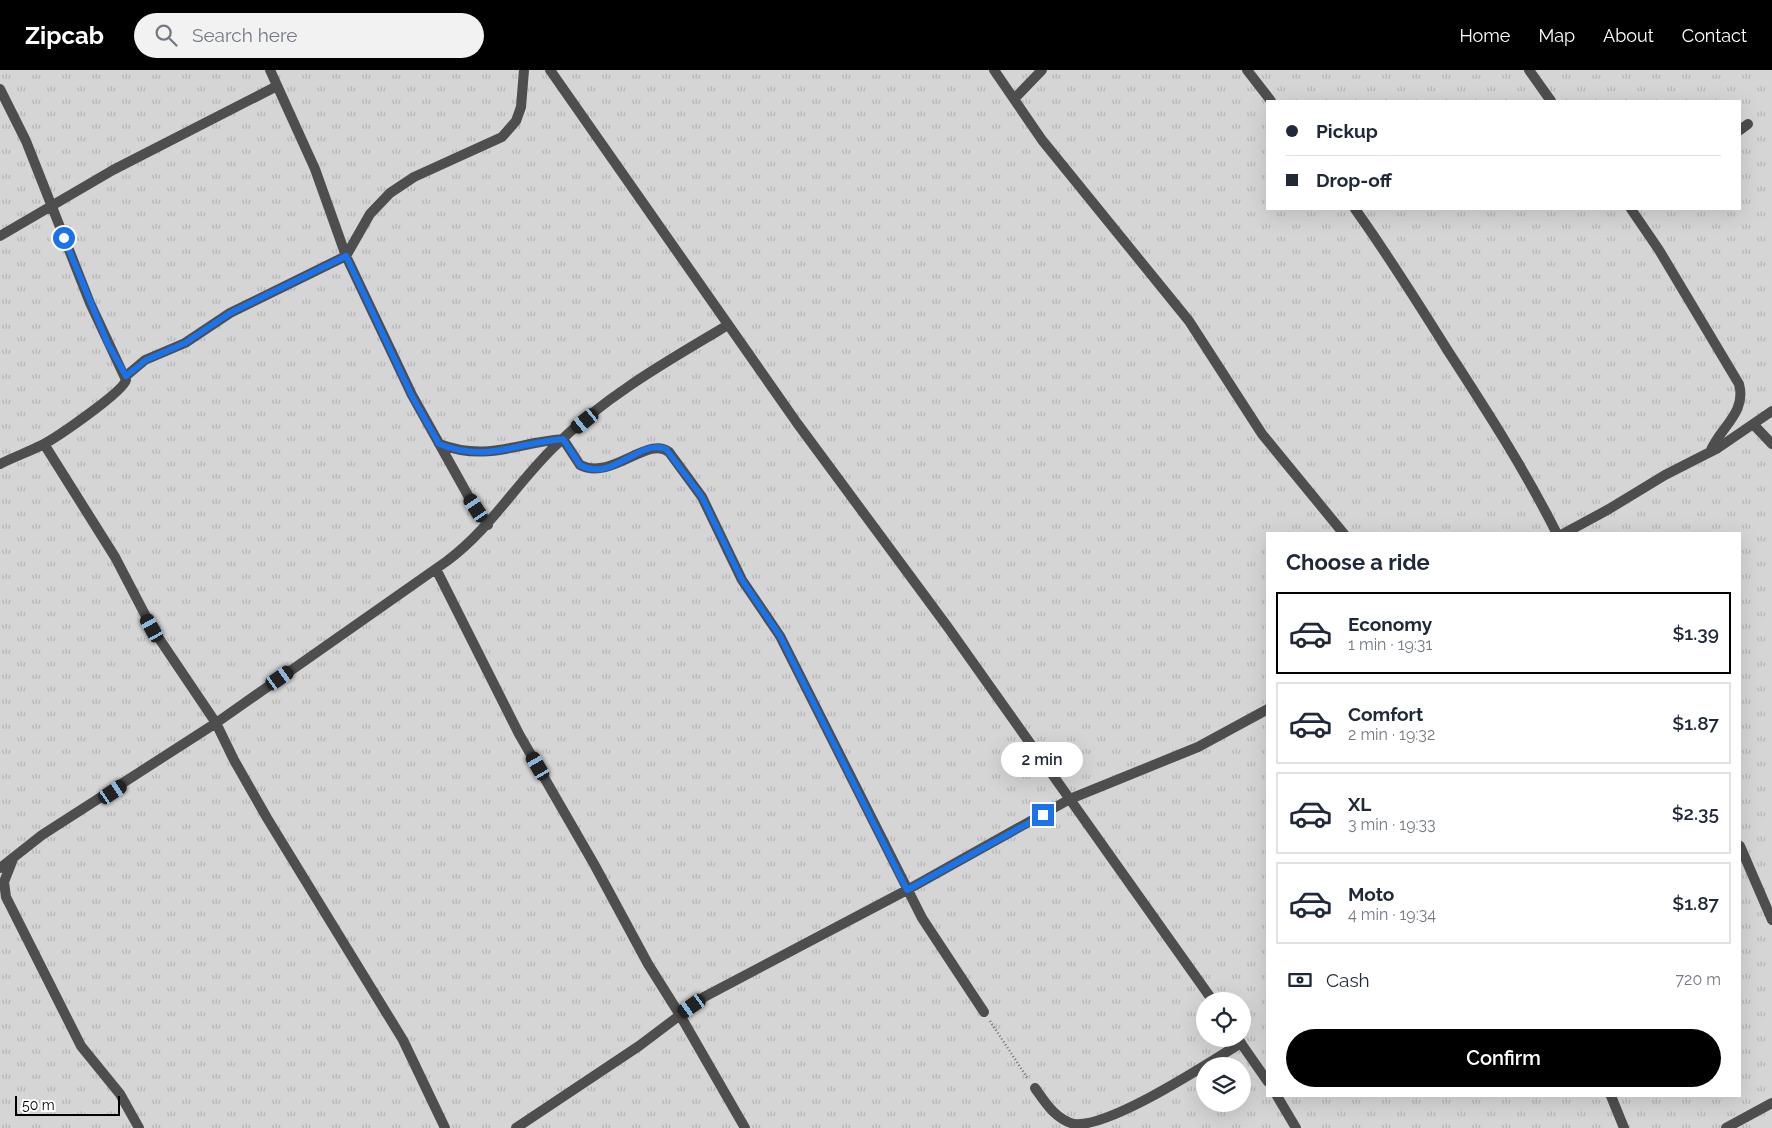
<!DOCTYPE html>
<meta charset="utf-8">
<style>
:root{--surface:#fff;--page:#f2f2f3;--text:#1f2937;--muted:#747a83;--line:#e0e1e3;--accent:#000}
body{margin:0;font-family:Raleway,sans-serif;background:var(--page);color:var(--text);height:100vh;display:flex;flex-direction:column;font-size:19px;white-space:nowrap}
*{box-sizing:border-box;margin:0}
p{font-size:16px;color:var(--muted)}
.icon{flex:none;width:28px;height:28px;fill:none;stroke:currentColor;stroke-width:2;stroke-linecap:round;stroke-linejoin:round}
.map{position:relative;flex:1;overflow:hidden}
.side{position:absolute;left:1266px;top:462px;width:475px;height:565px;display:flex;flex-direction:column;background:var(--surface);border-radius:0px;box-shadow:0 5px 20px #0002}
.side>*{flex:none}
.guide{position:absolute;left:1266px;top:30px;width:475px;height:110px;border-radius:0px;box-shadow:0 5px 20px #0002;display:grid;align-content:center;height:110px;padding:0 20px;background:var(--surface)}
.tools{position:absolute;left:1196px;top:922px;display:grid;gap:10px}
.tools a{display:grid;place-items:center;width:55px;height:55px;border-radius:50%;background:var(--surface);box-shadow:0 5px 20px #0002;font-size:25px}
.scale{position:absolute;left:15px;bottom:12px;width:105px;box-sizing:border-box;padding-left:5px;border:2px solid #000;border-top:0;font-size:14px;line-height:18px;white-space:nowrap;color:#000;-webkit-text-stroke:4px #fff;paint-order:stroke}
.end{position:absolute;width:22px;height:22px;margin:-11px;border:6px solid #1a73e8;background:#fff;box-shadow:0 0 0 2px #fff}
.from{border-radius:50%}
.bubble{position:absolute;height:35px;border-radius:18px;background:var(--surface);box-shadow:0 5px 20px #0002;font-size:16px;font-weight:600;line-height:35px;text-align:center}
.car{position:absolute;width:15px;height:30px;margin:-15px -8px;border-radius:6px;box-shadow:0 0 4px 1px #0007;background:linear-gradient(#222 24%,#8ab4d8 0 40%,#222 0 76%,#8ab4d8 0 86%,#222 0)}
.guide b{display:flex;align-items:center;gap:18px;height:48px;font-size:19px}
.guide b+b{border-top:1px solid var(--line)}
.guide i{width:12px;height:12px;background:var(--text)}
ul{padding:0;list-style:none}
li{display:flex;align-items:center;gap:15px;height:82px;margin:0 10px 8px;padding:0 10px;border:2px solid var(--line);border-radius:0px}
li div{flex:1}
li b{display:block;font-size:19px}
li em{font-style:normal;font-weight:600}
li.selected{border-color:var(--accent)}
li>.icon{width:45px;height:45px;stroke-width:1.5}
h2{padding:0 20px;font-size:22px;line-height:60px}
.pay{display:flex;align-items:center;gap:12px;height:55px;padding:0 20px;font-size:19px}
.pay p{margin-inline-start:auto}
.button{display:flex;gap:10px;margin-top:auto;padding:10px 20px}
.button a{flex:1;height:58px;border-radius:30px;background:var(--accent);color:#fff;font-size:20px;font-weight:600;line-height:58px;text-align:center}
header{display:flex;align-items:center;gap:30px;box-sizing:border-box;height:70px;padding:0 25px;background:var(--accent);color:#fff}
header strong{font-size:24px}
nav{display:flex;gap:28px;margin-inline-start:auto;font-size:18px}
.search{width:350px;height:45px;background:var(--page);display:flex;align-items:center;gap:12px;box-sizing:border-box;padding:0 18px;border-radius:28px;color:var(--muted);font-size:19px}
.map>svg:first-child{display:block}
.grass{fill:url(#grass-tufts);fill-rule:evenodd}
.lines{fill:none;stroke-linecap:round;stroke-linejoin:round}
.path{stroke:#707070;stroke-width:2.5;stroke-dasharray:1 2.5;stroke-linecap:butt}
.minor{stroke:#4e4e4e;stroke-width:10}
.tertiary{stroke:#4e4e4e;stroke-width:10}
.route{stroke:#1a73e8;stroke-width:6}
</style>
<header>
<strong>Zipcab</strong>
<div class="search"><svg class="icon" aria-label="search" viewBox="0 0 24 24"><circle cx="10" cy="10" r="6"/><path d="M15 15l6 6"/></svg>Search here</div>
<nav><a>Home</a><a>Map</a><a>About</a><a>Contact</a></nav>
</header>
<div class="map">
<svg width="1772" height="1058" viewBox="0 0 1772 1058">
<defs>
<pattern id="grass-tufts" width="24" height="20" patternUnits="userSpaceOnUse" patternTransform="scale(1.25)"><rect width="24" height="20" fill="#d5d5d5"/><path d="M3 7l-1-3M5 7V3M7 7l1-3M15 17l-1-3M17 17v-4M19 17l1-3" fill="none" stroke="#b5b5b5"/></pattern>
</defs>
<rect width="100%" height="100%" fill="#fff"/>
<path class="grass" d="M0 0H1772V1058H0ZM1268 31H1740V139H1268ZM1268 464H1740V1026H1268ZM1205 931H1242V969H1205ZM1205 996H1242V1034H1205Z"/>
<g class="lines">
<path class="path" d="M990 951 1028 1009"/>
<path class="minor" d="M270 0 315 99 346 186 412 325 470 429 488 455
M994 0 1042 70 1189 251 1262 364 1344 464
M1247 0 1271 31
M1529 0 1551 31
M0 19 26 71 90 233 126 310C123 322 56 368 42 375 28 382 14 387 0 394
M1015 28 1042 0
M1740 60 1748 54
M1355 139C1388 185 1418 233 1448 281 1487 341 1525 400 1557 464
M1631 139 1659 180 1739 314C1747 343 1720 357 1710 382
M0 166 113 100 277 16
M126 306 145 290 185 273 230 243 346 186 370 144 390 123 414 107 502 67 516 51 521 37 524 0
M1753 354 1772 374
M44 374 115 487 152 558 216 653 234 690 267 748 403 970 445 1058
M439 374C488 392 514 373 563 369L580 395C612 411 648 365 669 382L702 427 742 510 780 566 922 848 984 942
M1563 464 1609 439 1665 405 1718 378 1772 341
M436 499 519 664 594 794 648 894 680 945 745 1058
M1740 776 1772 850
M13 789 4 812 6 827 81 976 120 1024 139 1058
M0 798 42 765 216 653 447 491C491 458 515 415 554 377 604 327 667 291 728 255
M1035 1018C1045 1032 1055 1049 1074 1054 1110 1058 1207 994 1241 973
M1611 1026 1624 1058
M516 1058 639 976 704 927 907 820 1070 729 1198 677 1268 639
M1726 1058 1772 1033"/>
<path class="tertiary" d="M550 0 797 353 947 556 1213 931
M1238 969 1268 1012
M1277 1026 1296 1058"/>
</g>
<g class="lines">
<path class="route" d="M64 168 108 274 126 306 146 290 185 273 230 243 346 186 412 326 439 374C488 393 514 373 563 369L580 395C613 413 639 368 666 379L702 427 742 510 780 566 907 820 1043 745"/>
</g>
</svg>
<div class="tools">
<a><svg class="icon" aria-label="locate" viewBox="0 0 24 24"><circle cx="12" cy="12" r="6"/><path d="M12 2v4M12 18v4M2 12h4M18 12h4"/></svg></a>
<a><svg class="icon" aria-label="layers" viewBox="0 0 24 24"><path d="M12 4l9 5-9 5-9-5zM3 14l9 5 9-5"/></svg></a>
</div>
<div class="scale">50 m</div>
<i class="end from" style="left:64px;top:168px"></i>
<i class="end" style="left:1043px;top:745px"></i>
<div class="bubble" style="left:1001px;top:672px;width:82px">2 min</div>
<i class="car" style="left:585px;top:351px;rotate:231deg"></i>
<i class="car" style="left:476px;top:438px;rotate:327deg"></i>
<i class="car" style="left:152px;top:558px;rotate:331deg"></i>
<i class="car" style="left:280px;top:608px;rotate:55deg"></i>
<i class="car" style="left:538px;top:696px;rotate:330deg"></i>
<i class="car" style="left:113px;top:722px;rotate:56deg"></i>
<i class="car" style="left:692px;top:936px;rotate:235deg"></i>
<div class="guide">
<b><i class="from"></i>Pickup</b>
<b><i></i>Drop-off</b>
</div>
<section class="side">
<h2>Choose a ride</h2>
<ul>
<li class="selected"><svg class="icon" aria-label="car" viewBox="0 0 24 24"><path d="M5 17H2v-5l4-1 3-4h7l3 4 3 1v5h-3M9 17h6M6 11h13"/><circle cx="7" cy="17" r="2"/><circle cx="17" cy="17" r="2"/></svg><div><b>Economy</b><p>1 min · 19:31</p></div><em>$1.39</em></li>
<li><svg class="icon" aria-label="car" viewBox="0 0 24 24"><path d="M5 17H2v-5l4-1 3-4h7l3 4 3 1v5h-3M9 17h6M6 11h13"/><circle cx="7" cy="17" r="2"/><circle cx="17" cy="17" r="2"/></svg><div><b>Comfort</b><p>2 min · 19:32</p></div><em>$1.87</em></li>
<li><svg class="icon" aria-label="car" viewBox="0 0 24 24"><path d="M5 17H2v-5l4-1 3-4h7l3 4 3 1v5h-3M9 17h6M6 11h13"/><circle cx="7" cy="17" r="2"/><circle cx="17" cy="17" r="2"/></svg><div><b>XL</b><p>3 min · 19:33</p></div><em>$2.35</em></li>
<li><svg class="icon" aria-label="car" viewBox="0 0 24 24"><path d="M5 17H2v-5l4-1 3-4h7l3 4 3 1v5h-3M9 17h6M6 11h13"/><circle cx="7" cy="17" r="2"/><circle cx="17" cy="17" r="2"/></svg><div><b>Moto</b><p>4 min · 19:34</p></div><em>$1.87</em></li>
</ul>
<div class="pay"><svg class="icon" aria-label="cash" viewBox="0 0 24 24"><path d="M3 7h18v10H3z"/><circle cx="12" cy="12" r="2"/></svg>Cash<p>720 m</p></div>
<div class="button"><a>Confirm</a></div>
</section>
</div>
